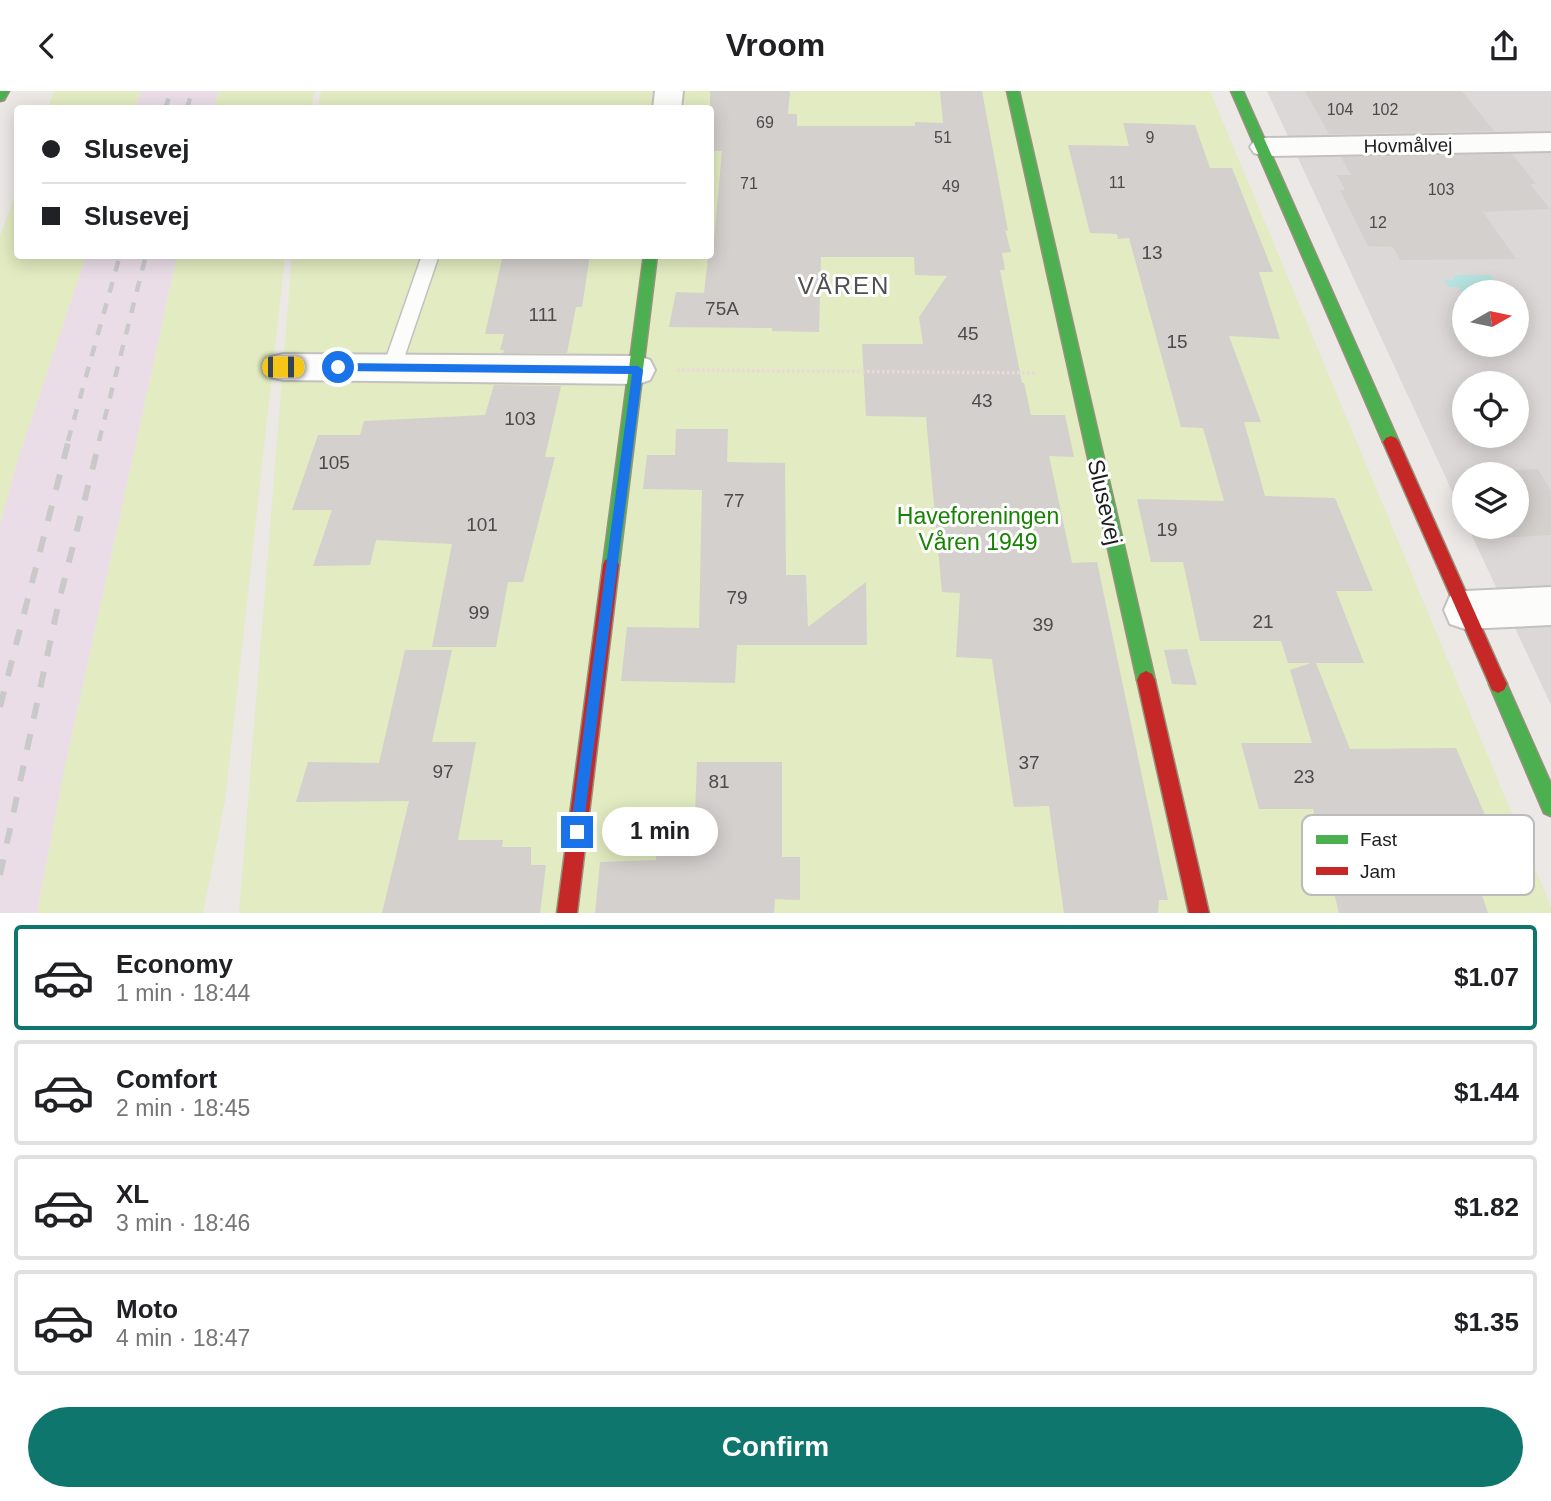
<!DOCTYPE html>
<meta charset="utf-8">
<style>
:root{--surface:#fff;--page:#f6f6f6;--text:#202124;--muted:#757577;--line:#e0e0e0;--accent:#0f766e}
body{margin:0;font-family:Arial,sans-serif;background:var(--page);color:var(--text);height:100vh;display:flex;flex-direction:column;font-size:26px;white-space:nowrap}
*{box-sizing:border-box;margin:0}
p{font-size:23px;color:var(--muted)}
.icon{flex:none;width:38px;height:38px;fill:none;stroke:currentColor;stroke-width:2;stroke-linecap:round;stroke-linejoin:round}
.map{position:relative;height:822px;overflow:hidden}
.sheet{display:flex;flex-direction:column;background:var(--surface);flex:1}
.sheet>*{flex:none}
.hud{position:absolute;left:14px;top:14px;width:700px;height:154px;border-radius:7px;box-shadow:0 4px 18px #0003;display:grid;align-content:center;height:154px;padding:0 28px;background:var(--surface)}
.needle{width:46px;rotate:81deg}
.controls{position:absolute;left:1452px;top:189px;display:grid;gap:14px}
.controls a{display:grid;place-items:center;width:77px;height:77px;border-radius:50%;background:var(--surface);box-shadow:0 4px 18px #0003;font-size:35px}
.end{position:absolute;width:32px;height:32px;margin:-16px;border:9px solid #1a73e8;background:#fff;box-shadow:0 0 0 4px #fff}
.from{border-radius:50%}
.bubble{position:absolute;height:49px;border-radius:24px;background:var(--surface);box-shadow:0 4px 18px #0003;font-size:23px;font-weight:600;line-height:49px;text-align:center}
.car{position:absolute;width:21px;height:42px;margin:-21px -10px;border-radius:9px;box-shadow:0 0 5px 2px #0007;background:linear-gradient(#f5c518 24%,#345 0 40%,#f5c518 0 76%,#345 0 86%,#f5c518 0)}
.hud b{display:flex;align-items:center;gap:24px;height:66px;font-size:26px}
.hud b+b{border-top:2px solid var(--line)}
.hud i{width:18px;height:18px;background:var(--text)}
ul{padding:12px 0 0;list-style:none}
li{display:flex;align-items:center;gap:21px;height:105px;margin:0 14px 10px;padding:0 14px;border:4px solid var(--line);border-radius:7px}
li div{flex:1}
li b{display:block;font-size:26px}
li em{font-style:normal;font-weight:600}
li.selected{border-color:var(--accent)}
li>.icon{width:63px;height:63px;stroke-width:1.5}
.primary-button{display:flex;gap:14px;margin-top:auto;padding:14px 28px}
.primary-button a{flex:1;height:80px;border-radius:42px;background:var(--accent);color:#fff;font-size:28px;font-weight:600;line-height:80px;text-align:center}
header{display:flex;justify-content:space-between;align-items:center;height:91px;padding:0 28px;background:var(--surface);font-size:32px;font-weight:600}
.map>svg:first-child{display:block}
.residential{fill:#dbd8d7;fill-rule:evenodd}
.industrial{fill:#eadde7}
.grass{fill:#e2ebc1}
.water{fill:#b6e3e1}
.building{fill:#d4d0cd}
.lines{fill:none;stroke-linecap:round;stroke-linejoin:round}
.lane-casing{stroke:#c3c1c0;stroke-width:3}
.street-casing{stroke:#c3c1c0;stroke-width:4}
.fast-casing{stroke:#97927c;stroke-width:3}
.jam-casing{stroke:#97927c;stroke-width:3}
.path{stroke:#ebd8da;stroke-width:3.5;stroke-dasharray:2.5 2.5;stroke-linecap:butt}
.lane{fill:#fcfcfb;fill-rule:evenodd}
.street{fill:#fcfcfb;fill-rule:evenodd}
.fast{fill:#4caf50;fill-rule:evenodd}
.jam{fill:#c62828;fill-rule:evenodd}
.rail-far1{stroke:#cac9c9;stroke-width:4.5;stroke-dasharray:11 11;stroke-linecap:butt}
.rail{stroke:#cac9c9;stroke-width:6;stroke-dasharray:16 16;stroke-linecap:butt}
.route{fill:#1a73e8}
.labels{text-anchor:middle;stroke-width:6;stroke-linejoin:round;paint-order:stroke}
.far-number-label{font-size:16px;fill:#4c4b4a}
.far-street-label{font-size:19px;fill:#1d1d1d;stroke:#fff}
.number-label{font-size:19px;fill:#4c4b4a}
.street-label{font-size:23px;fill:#1d1d1d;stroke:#fff}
.park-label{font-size:23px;fill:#188303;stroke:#fff}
.neighbourhood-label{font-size:24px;letter-spacing:2px;fill:#505050;stroke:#fff}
.key{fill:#fff;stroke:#bbb;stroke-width:2}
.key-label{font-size:19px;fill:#1d1d1d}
</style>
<header><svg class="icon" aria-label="back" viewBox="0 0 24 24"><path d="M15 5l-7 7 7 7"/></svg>Vroom<svg class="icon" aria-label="share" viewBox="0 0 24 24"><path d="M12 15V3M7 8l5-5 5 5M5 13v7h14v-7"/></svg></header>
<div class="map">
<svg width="1551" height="822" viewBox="0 0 1551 822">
<rect width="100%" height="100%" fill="#ece8e5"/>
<path class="residential" d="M1267 0H1551V614L1468 436H1517V383H1465V428ZM1465 201H1517V254H1465ZM1465 292H1517V345H1465Z"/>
<path class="industrial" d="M141 0H219L214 17 135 18Z
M86 165H177L63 685 37 822H0V433L17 371Z"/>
<path class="grass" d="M54 0H141L135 17H48Z
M219 0H315L311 17H214Z
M321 0H1210L1551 816V822H239L292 165 710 164V18L318 17Z
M17 98 18 164 86 165 17 371 0 433V145Z
M177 165H285L225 710 203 822H37L63 685Z"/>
<path class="water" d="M1454 184H1491L1500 201H1461L1459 196H1448L1444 188 1454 189Z"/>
<path class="building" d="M710 0H790L788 23H797V35H915V31L943 32 940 0H982L1008 140 1005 139 1011 161 1002 162 1005 179H1000L1022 292H1024L1031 324H1065L1074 366 1049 365 1072 472 1097 471 1168 809H1159L1158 822H1064L1049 715 1014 716 1013 711 992 568 956 566 960 502 942 501 926 326 866 325 862 253H923L919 226 947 185 915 184 914 166H821L819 241 772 240V237L669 236 676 201 704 202 710 148H714L722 60H710Z
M1305 0H1462L1494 40 1329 43Z
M1123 32 1195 34 1210 77H1232L1273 181H1259L1280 248 1229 245 1261 331H1244L1265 405 1335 407 1373 500H1336L1364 572H1316L1350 658 1456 657 1485 724H1454L1488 822H1339L1313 718H1259L1241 652H1312L1290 579 1311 572H1288L1281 550H1200L1183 471H1151L1137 408 1224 410 1203 337 1181 336 1129 147 1118 148 1117 143 1090 142 1068 54 1129 55Z
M1512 63 1536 93H1530L1550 118 1483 121 1516 168 1400 169 1393 156 1368 155 1340 99H1345L1337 84H1351L1341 66Z
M503 164H590L582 216H576L567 262H503L504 259H500L504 243H485Z
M494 294 561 295 545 366H555L523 491H508L496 556H432L452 453 376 449 370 474 313 475 332 419H292L318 344H360L364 330 485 324Z
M676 338H728L727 371 785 372 786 484H806L808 536 866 491 867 554H737L735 592 621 590 627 536 699 537 702 399 643 398 647 364H675Z
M1538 378 1551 400V444L1500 447 1494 436H1517V383L1464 382Z
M1187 558 1197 594 1172 593 1164 559Z
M405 559H452L432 651H476L458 749H503L502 756H531V774H546L540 822H382L409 710 296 711 308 671 379 672Z
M697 671H782V766H800V809L775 808 774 822H595L600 771 656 769 657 750H694Z"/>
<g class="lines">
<defs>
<path id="lane" d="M422 164H439L401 276 399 281 392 283 385 281 383 276Z"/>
<path id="street" d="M655 0H683L681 18H653Z
M1551 42V60L1264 65 1254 62 1250 56 1254 50 1264 47Z
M283 263 638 265 650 269 655 279 650 289 638 293 283 289 271 286 266 276 271 266Z
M1551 496V534L1465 538 1450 533 1444 519 1450 505 1465 500Z"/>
<path id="fast" d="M0 0H9L4 9 0 10Z
M1007 0H1019L1155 589 1152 595 1146 598 1140 595 1137 589Z
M1231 0H1243L1399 351 1396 355H1386L1383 351Z
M644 164H657L619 474 617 479 611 481 605 479 603 474Z
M1498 584 1504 587 1551 693V725L1544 722 1489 593 1492 587Z"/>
<path id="jam" d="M1391 345 1396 347 1399 351 1504 587 1507 593 1504 599 1498 602 1492 599 1383 351 1386 347Z
M611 467 617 469 619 474 577 822H557L603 474 605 469Z
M1146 580 1152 583 1155 589 1209 822H1189L1137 589 1140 583Z"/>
</defs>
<use href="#lane" class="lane-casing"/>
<use href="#street" class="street-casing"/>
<use href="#fast" class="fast-casing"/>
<use href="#jam" class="jam-casing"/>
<path class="path" d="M677 279 1036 282"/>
<use href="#lane" class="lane"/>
<use href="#street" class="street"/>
<use href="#fast" class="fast"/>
<use href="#jam" class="jam"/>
<path class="rail-far1" d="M165 18 171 0
M187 18 192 0
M68 350 120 164
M99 350 146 164"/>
<path class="rail" d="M0 616 69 348
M0 784 59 510 100 348"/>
</g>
<path class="route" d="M338 272 638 275 643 279 582 746 577 748 570 741 632 283 338 280 333 276Z"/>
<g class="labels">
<g class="far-number-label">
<text x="1340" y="24">104</text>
<text x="1385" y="24">102</text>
<text x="765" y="37">69</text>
<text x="943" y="52">51</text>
<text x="1150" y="52">9</text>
<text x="1117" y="97">11</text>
<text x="749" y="98">71</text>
<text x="951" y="101">49</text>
<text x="1441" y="104">103</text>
<text x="1378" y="137">12</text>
</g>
<g class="far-street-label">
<text transform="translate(1408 54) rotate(-1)" y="7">Hovmålvej</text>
</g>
<g class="number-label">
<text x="1152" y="168">13</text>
<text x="722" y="224">75A</text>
<text x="543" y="230">111</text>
<text x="968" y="249">45</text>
<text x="1177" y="257">15</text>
<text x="982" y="316">43</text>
<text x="520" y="334">103</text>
<text x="334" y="378">105</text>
<text x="734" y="416">77</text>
<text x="482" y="440">101</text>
<text x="1167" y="445">19</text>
<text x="737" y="513">79</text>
<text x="479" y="528">99</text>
<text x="1263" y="537">21</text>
<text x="1043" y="540">39</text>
<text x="1029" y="678">37</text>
<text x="443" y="687">97</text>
<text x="1304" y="692">23</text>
<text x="719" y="697">81</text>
</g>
<g class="street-label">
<text transform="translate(1105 411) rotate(77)" y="8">Slusevej</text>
</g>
<g class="park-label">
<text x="978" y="433">Haveforeningen<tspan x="978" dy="26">Våren 1949</tspan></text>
</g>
<g class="neighbourhood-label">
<text x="844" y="203">VÅREN</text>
</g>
</g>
<rect x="1302" y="724" width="232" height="80" rx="10" class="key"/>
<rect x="1316" y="744" width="32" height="9" fill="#4caf50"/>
<rect x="1316" y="776" width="32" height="8" fill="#c62828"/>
<g class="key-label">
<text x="1360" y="755">Fast</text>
<text x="1360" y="787">Jam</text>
</g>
</svg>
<div class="controls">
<a><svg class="needle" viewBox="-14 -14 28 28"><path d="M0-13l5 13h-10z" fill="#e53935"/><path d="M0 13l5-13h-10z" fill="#757577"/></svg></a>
<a><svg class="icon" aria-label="locate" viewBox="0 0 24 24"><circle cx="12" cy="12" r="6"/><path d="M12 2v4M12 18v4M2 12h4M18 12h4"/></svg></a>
<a><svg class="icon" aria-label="layers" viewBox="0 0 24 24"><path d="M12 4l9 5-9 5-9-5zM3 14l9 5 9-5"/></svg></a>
</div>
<i class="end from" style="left:338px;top:276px"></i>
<i class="end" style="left:577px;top:741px"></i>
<div class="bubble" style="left:602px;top:716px;width:116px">1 min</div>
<i class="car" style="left:283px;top:276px;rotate:90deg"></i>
<div class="hud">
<b><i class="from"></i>Slusevej</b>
<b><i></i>Slusevej</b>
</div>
</div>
<section class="sheet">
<ul>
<li class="selected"><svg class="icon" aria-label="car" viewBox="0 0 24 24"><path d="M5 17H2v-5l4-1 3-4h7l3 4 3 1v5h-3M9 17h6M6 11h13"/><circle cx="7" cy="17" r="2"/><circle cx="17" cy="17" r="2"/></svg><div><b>Economy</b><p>1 min · 18:44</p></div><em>$1.07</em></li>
<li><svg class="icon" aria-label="car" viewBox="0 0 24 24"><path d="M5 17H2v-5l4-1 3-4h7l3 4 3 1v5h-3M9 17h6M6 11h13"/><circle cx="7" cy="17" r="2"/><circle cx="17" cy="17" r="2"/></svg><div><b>Comfort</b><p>2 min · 18:45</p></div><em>$1.44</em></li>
<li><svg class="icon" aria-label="car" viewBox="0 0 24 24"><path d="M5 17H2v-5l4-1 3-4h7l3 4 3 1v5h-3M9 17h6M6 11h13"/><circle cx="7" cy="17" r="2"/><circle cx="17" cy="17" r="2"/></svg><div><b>XL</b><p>3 min · 18:46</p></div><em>$1.82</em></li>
<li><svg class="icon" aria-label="car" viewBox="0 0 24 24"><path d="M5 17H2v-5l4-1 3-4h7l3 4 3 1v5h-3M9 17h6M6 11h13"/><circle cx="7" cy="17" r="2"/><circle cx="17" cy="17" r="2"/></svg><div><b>Moto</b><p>4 min · 18:47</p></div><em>$1.35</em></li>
</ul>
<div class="primary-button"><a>Confirm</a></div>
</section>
